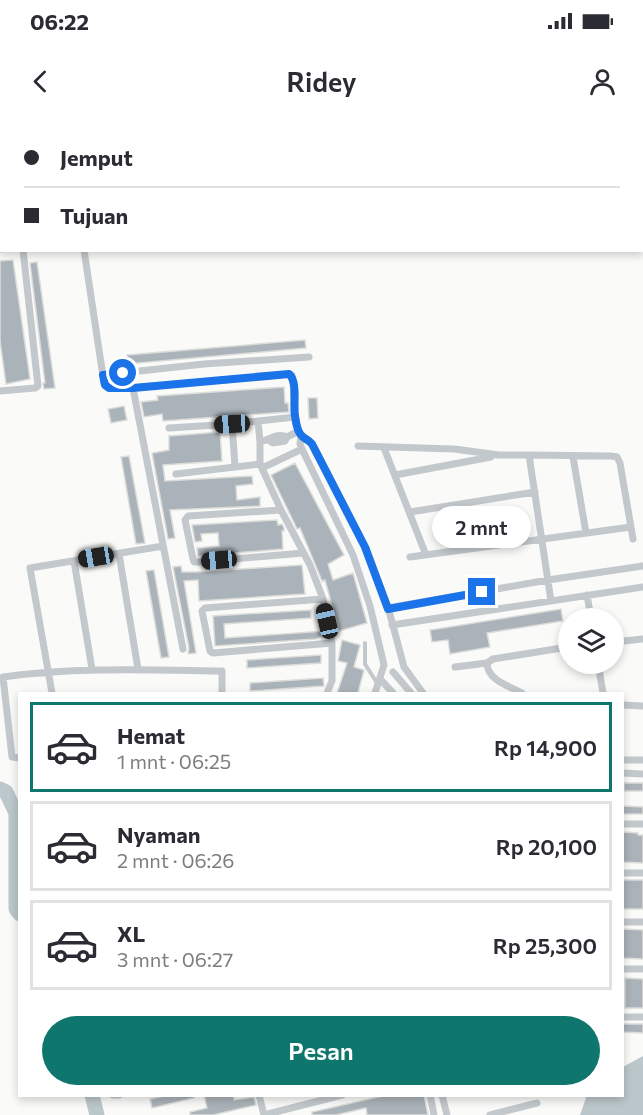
<!DOCTYPE html>
<html lang="id">
<meta charset="utf-8">
<style>
:root{--surface:#fff;--page:#f2f2f3;--text:#2b2b33;--muted:#7c7c81;--line:#e1e1e2;--accent:#0f766e}
body{margin:0;font-family:Commissioner,sans-serif;background:var(--page);color:var(--text);height:100vh;display:flex;flex-direction:column;font-size:22px;white-space:nowrap}
*{box-sizing:border-box;margin:0}
p{font-size:20px;color:var(--muted)}
.icon{flex:none;width:33px;height:33px;fill:none;stroke:currentColor;stroke-width:2;stroke-linecap:round;stroke-linejoin:round}
.map{position:relative;flex:1;overflow:hidden}
.panel{position:absolute;left:18px;top:572px;width:606px;height:405px;display:flex;flex-direction:column;background:var(--surface);border-radius:0px;box-shadow:0 3px 9px #0003}
.panel>*{flex:none}
.banner{position:absolute;left:0px;top:0px;width:644px;height:132px;box-shadow:0 3px 9px #0003;display:grid;align-content:center;height:132px;padding:0 24px;background:var(--surface)}
.tools{position:absolute;left:558px;top:488px;display:grid;gap:12px}
.tools a{display:grid;place-items:center;width:66px;height:66px;border-radius:50%;background:var(--surface);box-shadow:0 3px 9px #0003;font-size:30px}
.end{position:absolute;width:27px;height:27px;margin:-14px;border:8px solid #1a73e8;background:#fff;box-shadow:0 0 0 3px #fff}
.from{border-radius:50%}
.bubble{position:absolute;height:42px;border-radius:21px;background:var(--surface);box-shadow:0 3px 9px #0003;font-size:20px;font-weight:600;line-height:42px;text-align:center}
.car{position:absolute;width:18px;height:36px;margin:-18px -9px;border-radius:8px;box-shadow:0 0 4px 2px #0007;background:linear-gradient(#222 24%,#8ab4d8 0 40%,#222 0 76%,#8ab4d8 0 86%,#222 0)}
.banner b{display:flex;align-items:center;gap:21px;height:57px;font-size:22px}
.banner b+b{border-top:2px solid var(--line)}
.banner i{width:15px;height:15px;background:var(--text)}
ul{padding:10px 0 0;list-style:none}
li{display:flex;align-items:center;gap:18px;height:90px;margin:0 12px 9px;padding:0 12px;border:3px solid var(--line);border-radius:0px}
li div{flex:1}
li b{display:block;font-size:22px}
li em{font-style:normal;font-weight:600}
li.on{border-color:var(--accent)}
li>.icon{width:54px;height:54px;stroke-width:1.5}
.button{display:flex;gap:12px;margin-top:auto;padding:12px 24px}
.button a{flex:1;height:69px;border-radius:36px;background:var(--accent);color:#fff;font-size:24px;font-weight:600;line-height:69px;text-align:center}
.status{display:flex;justify-content:space-between;align-items:center;height:42px;padding:0 30px;background:var(--surface);direction:ltr}
.status svg{height:16px;fill:currentColor}
header{display:flex;justify-content:space-between;align-items:center;height:78px;padding:0 24px;background:var(--surface);font-size:27px;font-weight:600}
.map>svg:first-child{display:block}
.water{fill:#bbc7cb}
.lines{fill:none;stroke-linecap:round;stroke-linejoin:round}
.river{stroke:#bbc7cb;stroke-width:15}
.building{fill:#aab3b9;stroke:#dcdcda;stroke-width:1.5}
.lane{stroke:#c3c8cc;stroke-width:4}
.street{stroke:#c3c8cc;stroke-width:7}
.route{stroke:#1a73e8;stroke-width:8}
</style>
<div class="status"><b>06:22</b><svg viewBox="0 0 49 12"><path d="M0 12V9h3v3zM5 12V6h3v6zM10 12V3h3v9zM15 12V0h3v12zM26 1h20v11H26zM47 4h2v5h-2z"/></svg></div>
<header><svg class="icon" aria-label="back" viewBox="0 0 24 24"><path d="M15 5l-7 7 7 7"/></svg>Ridey<svg class="icon" aria-label="person" viewBox="0 0 24 24"><circle cx="12" cy="8" r="4"/><path d="M4 21q1-7 8-7t8 7"/></svg></header>
<div class="map">
<svg width="643" height="995" viewBox="0 0 643 995">
<rect width="100%" height="100%" fill="#fafaf8"/>
<path class="water" d="M643 936V995H580L587 975H622L623 947Z"/>
<g class="lines">
<path class="river" d="M0 669 6 672 16 693V789L20 794
M92 975 97 995"/>
</g>
<path class="building" d="M13 140 30 259 6 264 0 221V141Z
M37 142 55 268 44 269 43 263H45L30 143Z
M305 220 306 228 127 244V235Z
M284 267 285 283H288L289 292 163 301 162 294 144 297 141 282 158 280 157 276Z
M308 278H317L318 298 309 299Z
M124 286 127 300 111 303 108 289Z
M220 312 222 341 163 345 165 361 252 356 253 364 236 366 237 380 260 377V386L170 390 175 418 168 419 152 333 169 330V316Z
M129 336 145 423 136 424 121 337Z
M295 343 344 435 328 444 333 460 353 453 367 503 339 511 325 460 322 461 300 408 297 409 271 355Z
M277 400 278 405 282 404 284 408V411H282L283 429 198 436 197 428 219 426 218 413 201 414 202 421 195 422 192 405Z
M302 445 305 474 199 481 198 460 184 461 196 533 188 534 189 528 173 447 181 446 182 452H196Z
M154 450 169 537 161 538 146 451Z
M561 489 563 501 487 513 490 527 450 534 448 520 432 522 430 510Z
M311 490V498L224 504 225 518 324 511 325 515 316 519 215 526 213 496Z
M342 520 360 525 354 547 364 550 358 573H337L347 543 338 541Z
M321 535V543L247 548V540Z
M323 558 324 566 250 571V563Z
M624 663H643V671H624Z
M623 686 643 687V694H623Z
M623 712 638 713V715H643V743L622 742Z
M622 760H643V789H622Z
M622 809 643 810V839L622 838Z
M625 858 643 859V888H625Z
M623 904H643V913L622 912Z
M168 975H194V978L152 988 150 979Z
M204 975H234V980L254 977 256 985 213 995H190V992L207 988Z
M387 975H424L428 995H367L366 988 336 995H312V992Z"/>
<g class="lines">
<path class="lane" d="M365 523V544L377 563"/>
<path class="street" d="M56 0 57 2
M468 0V2
M0 27H2
M0 84 2 83
M0 129H2
M84 130 104 263 107 267 133 268 289 254 292 255C296 271 290 303 301 315 304 319 308 319 312 324L365 427 388 487 404 547 423 573
M103 255 204 244 309 237
M133 268 183 529
M0 271 35 268 38 266 23 130
M258 301 260 322
M232 304 235 346
M169 308 232 304 295 297
M301 316 300 324 302 329 353 435 370 486 384 545 375 573
M287 317C277 312 269 320 260 322V344L281 390 310 445 323 479 332 523V561L327 573
M268 320 273 323 285 321 287 317 299 311
M358 326 454 329 499 335H529
M384 328 426 435
M573 337 586 413
M262 348 302 329
M176 354 260 344
M395 355 491 337
M281 390 188 396 185 400 193 439 194 442H198L303 433
M410 392 535 372
M119 434 138 549
M410 437 631 407
M74 441 92 549
M587 475 591 498
M323 479 205 488 202 491 210 531 213 533 332 523
M551 481 529 335 611 336 617 337 620 343 633 419
M388 488 548 460 643 446
M392 505 643 467
M614 522 643 519
M598 543 603 573
M455 547 487 543
M393 552 411 573
M380 559 393 573
M52 573 30 448 163 426
M522 573C509 566 487 560 487 543L493 539 568 527
M622 585 643 586
M20 638 12 637 3 557C78 547 147 550 222 551V573
M622 640H643
M622 653 643 654
M622 704H643
M622 753H643
M622 802H643
M622 849H643
M622 897H643
M113 975H119
M259 975 264 995 342 975
M430 975 434 995
M442 975 447 995
M490 995 537 983"/>
</g>
<g class="lines">
<path class="route" d="M123 253 103 255 105 265 109 268H133L289 254C298 262 293 284 295 296 296 302 297 311 301 315 304 319 308 319 312 324L365 427 388 489 482 472"/>
</g>
</svg>
<div class="tools">
<a><svg class="icon" aria-label="layers" viewBox="0 0 24 24"><path d="M12 4l9 5-9 5-9-5zM3 14l9 5 9-5"/></svg></a>
</div>
<i class="end from" style="left:123px;top:253px"></i>
<i class="end" style="left:482px;top:472px"></i>
<div class="bubble" style="left:432px;top:386px;width:99px">2 mnt</div>
<i class="car" style="left:232px;top:304px;rotate:267deg"></i>
<i class="car" style="left:96px;top:437px;rotate:261deg"></i>
<i class="car" style="left:219px;top:440px;rotate:265deg"></i>
<i class="car" style="left:327px;top:501px;rotate:347deg"></i>
<div class="banner">
<b><i class="from"></i>Jemput</b>
<b><i></i>Tujuan</b>
</div>
<section class="panel">
<ul>
<li class="on"><svg class="icon" aria-label="car" viewBox="0 0 24 24"><path d="M5 17H2v-5l4-1 3-4h7l3 4 3 1v5h-3M9 17h6M6 11h13"/><circle cx="7" cy="17" r="2"/><circle cx="17" cy="17" r="2"/></svg><div><b>Hemat</b><p>1 mnt · 06:25</p></div><em>Rp 14,900</em></li>
<li><svg class="icon" aria-label="car" viewBox="0 0 24 24"><path d="M5 17H2v-5l4-1 3-4h7l3 4 3 1v5h-3M9 17h6M6 11h13"/><circle cx="7" cy="17" r="2"/><circle cx="17" cy="17" r="2"/></svg><div><b>Nyaman</b><p>2 mnt · 06:26</p></div><em>Rp 20,100</em></li>
<li><svg class="icon" aria-label="car" viewBox="0 0 24 24"><path d="M5 17H2v-5l4-1 3-4h7l3 4 3 1v5h-3M9 17h6M6 11h13"/><circle cx="7" cy="17" r="2"/><circle cx="17" cy="17" r="2"/></svg><div><b>XL</b><p>3 mnt · 06:27</p></div><em>Rp 25,300</em></li>
</ul>
<div class="button"><a>Pesan</a></div>
</section>
</div>
